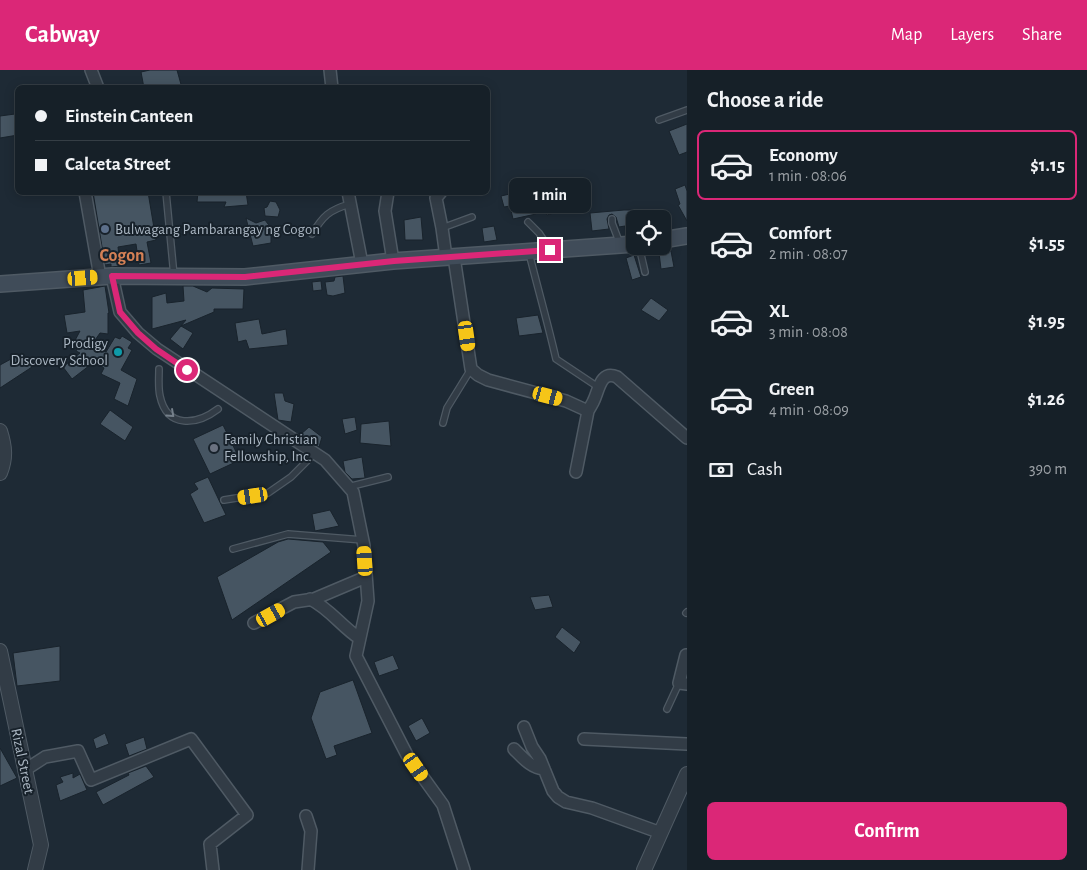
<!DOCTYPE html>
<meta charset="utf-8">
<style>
:root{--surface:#162028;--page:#1f2830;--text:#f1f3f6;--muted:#9ea3a8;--line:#353e45;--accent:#db2777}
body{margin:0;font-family:"Alegreya Sans",sans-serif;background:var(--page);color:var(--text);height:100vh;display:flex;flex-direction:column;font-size:19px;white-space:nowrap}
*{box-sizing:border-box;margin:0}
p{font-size:16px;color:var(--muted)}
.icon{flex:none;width:28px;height:28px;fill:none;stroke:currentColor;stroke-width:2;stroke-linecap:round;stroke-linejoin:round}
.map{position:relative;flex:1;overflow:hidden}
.drawer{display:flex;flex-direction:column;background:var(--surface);width:400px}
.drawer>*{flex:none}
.banner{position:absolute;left:15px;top:15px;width:475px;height:110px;border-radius:8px;box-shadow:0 2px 12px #0003,0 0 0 1px var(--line);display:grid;align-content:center;height:110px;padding:0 20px;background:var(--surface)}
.controls{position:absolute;left:626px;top:140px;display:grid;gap:10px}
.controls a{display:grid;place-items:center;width:45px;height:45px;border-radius:8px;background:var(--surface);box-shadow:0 2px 12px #0003,0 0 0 1px var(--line);font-size:25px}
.end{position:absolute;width:22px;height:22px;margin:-11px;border:6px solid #db2777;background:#fff;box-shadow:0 0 0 2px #fff}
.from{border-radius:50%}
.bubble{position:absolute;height:35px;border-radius:8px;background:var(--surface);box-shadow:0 2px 12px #0003,0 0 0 1px var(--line);font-size:16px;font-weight:600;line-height:35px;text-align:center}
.car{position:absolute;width:15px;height:30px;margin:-15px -8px;border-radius:6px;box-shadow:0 0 4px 1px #0007;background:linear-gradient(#f5c518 24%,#345 0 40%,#f5c518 0 76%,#345 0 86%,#f5c518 0)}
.banner b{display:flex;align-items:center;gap:18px;height:48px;font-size:19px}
.banner b+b{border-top:1px solid var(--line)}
.banner i{width:12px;height:12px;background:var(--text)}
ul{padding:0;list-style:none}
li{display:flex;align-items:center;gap:15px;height:70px;margin:0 10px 8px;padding:0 10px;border:2px solid transparent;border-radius:8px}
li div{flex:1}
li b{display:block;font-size:19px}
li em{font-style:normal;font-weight:600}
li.current{border-color:var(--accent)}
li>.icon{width:45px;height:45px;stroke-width:1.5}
h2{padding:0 20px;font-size:22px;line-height:60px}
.pay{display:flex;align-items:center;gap:12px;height:55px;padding:0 20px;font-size:19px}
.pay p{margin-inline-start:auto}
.primary-button{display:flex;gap:10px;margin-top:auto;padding:10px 20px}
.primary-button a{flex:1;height:58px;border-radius:8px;background:var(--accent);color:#fff;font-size:20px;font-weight:600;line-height:58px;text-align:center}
header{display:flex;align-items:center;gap:30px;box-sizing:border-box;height:70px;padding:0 25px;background:var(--accent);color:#fff}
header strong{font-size:24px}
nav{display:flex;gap:28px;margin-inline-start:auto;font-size:18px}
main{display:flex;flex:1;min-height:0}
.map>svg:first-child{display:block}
.building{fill:#465562;stroke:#19232c}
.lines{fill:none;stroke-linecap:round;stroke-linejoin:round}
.service-casing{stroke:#4f5a64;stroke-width:8}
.minor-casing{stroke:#4f5a64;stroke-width:14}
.tertiary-casing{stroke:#4f5a64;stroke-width:16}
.secondary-casing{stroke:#4f5a64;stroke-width:18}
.service{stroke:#323c46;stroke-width:5.5}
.minor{stroke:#323c46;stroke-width:11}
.tertiary{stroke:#323c46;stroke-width:14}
.secondary{stroke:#404c59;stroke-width:15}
.oneway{stroke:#75808b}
.route{stroke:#db2777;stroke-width:6}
.service-dot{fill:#5c6f8a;stroke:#17212a;stroke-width:2}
.culture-dot{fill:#0f9aa8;stroke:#17212a;stroke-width:2}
.worship-dot{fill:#6b7280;stroke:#17212a;stroke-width:2}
.labels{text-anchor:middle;stroke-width:4;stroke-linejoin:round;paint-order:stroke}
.poi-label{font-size:15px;fill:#abb7c3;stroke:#17212a;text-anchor:start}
.street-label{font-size:15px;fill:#abb7c3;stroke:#17212a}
.quarter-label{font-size:18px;font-weight:bold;fill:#d48055;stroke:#17212a}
</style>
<header>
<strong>Cabway</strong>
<nav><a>Map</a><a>Layers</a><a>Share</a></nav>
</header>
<main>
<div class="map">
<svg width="687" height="800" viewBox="0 0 687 800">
<rect width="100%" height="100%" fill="#1e2a35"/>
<path class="building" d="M150 0H177L182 18H144L141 2Z
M15 44 18 65 0 68V46Z
M687 54V82L679 85 669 61Z
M685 115 687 121V151L678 135 680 134 675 119Z
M536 118 537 121 542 120 543 125 552 123 557 142 547 145 541 138 536 144 513 149 510 136 504 137 501 126Z
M93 122H148L156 170 147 172 151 193 139 195 136 174 118 177 120 196 111 197V194L105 195Z
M198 122H246L248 135 224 137 226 132H197Z
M270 131 276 132 280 140 278 147 265 146 264 138 267 137Z
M624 140H637L638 149H635V165H626L625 156 619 157 616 147 612 144 609 145 607 149 609 159 592 161 590 143Z
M421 147 423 170H405L404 150Z
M246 148 256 153 265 150 271 158V173L253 176Z
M494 156 497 170 484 172 482 158Z
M671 181 674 197 661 199 659 183Z
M634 185 641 207 632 210 626 188Z
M343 206 345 223 333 226 327 225 325 212 334 211 335 207Z
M321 211 322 220 313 221 312 212Z
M105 216 109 243H108V264L100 263 93 273 106 282 115 267 120 269 122 266 132 272 128 278 132 280 121 300 137 309 128 336 114 329 120 313 101 304 104 298 94 292 72 309 63 297 80 283 76 281 77 279 72 276 80 261 67 263 64 245 85 242 83 220Z
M183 216H193L207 222 212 218 244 219 243 239H214V242L181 256 186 250 152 259V227L166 223 167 233 184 231Z
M651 228 668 240 659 251 641 240Z
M538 245 543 263 519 266 516 248Z
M259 249 262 264 286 259 288 275 249 279 246 270 238 272 235 253Z
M181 256 193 263 183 279 170 269Z
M22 283 32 297 0 318V295Z
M274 323H283L285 331 294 334 291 352 278 350Z
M110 340 133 357 125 371 100 354Z
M355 347 357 360 345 364 342 349Z
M389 351 391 376 360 373 361 354Z
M223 355 240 390 210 404 193 369Z
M309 357 322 367 319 377 300 365Z
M362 387 365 408 352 409 345 402 343 391Z
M208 407 226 445 204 453 190 424 198 419 194 413Z
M330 440 339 456 315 461 312 444Z
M288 469 323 472 331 482 232 550 217 507 278 472Z
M549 525 553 537 535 540 530 527Z
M562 557 581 572 574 583 555 567Z
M60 576V611L17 616 13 583Z
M393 585 399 599 379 606 374 592Z
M353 610 372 663 334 676 337 685 326 689 311 648 320 622Z
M422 648 430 663 416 671 408 656Z
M105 663 109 674 96 679 93 669Z
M144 667 147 679 129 686 125 674Z
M0 678 17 708 0 716Z
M146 696 154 707 103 735 96 722 129 705 128 703Z
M73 703V708L80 704 87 720 60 731 56 715 63 712 60 707Z"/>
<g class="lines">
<defs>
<path id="service" d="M659 50 687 40
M166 122 174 206
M612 149V153L620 174
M528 152 539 163 549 178
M442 158 472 147
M312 164C323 146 329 140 350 134
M639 176 645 202
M529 183C538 219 548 254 556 289L598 317
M159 299C159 308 158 318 160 326 167 359 197 355 218 339
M443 353 447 338 471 299
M348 417 388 407
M224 430 268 423 291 407 315 383
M233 479 288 464 363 470
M686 543 687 542
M667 639 679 613"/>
<path id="minor" d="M91 0 98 18
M330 0 332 18
M85 122 100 207
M348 122 362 194
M388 122 385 141 393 191
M441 122 436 128 442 158 446 187
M454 187 471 299 478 305 488 310 566 331 588 341C590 337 593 333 594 330 599 319 601 300 617 307L687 368
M112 206 120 242 138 263 157 279 325 390 353 422 364 476 368 531 356 586 407 685 443 735 464 800
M576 402 588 341
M310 529C329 538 342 557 359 568
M254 553 294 532 314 529 366 507
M686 585 679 613 687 614
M524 657 532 677 540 689 553 721 558 727 566 732 592 738 661 763
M584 669 687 674
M514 679C523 688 531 698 544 699
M25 700 45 687 78 681 91 710 191 669 247 745 210 774 213 800
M306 746 311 761 308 800"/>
<path id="tertiary" d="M0 361C5 377 6 388 0 403
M0 581 41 775 35 800
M644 800 687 704"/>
<path id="secondary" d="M662 170 687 166
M0 214 112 206 245 207 393 191 635 174"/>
</defs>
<use href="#service" class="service-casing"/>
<use href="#minor" class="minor-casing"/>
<use href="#tertiary" class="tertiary-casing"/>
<use href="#secondary" class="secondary-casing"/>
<use href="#service" class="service"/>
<use href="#minor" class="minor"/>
<use href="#tertiary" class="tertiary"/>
<use href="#secondary" class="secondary"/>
</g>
<defs><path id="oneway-chevron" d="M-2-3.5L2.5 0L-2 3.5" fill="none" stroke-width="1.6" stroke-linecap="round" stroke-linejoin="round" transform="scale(1.25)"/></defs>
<use class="oneway" href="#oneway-chevron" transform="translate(171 344) rotate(42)"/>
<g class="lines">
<path class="route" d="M187 300 156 279 138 263 120 242 112 206 245 207 394 191 550 180"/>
</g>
<circle class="service-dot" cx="105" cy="159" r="5"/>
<circle class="culture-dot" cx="118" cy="282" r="5"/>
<circle class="worship-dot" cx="214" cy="378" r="5"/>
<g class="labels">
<g class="poi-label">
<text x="115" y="164">Bulwagang Pambarangay ng Cogon</text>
<text x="108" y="278" text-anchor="end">Prodigy<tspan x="108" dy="17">Discovery School</tspan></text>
<text x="224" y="374">Family Christian<tspan x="224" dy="17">Fellowship, Inc.</tspan></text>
</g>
<g class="street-label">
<text transform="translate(23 691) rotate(78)" y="5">Rizal Street</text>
</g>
<g class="quarter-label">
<text x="122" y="191">Cogon</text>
</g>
</g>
</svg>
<div class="controls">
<a><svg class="icon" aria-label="locate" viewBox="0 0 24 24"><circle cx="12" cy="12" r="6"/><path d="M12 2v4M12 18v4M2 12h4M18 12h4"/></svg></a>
</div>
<i class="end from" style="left:187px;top:300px"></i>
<i class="end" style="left:550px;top:180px"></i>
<div class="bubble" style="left:509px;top:108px;width:82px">1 min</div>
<i class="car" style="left:83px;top:208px;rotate:86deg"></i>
<i class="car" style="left:467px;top:266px;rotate:172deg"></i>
<i class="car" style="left:548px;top:326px;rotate:105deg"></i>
<i class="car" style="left:253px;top:426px;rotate:261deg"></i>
<i class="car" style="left:365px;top:491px;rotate:356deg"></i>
<i class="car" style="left:271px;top:545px;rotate:61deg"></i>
<i class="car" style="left:416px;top:697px;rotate:145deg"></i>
<div class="banner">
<b><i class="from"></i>Einstein Canteen</b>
<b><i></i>Calceta Street</b>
</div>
</div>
<section class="drawer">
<h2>Choose a ride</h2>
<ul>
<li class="current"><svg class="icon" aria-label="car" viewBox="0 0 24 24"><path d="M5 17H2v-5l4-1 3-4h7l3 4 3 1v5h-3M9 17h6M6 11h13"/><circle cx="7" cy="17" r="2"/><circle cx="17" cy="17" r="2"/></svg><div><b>Economy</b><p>1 min · 08:06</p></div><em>$1.15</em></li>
<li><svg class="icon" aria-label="car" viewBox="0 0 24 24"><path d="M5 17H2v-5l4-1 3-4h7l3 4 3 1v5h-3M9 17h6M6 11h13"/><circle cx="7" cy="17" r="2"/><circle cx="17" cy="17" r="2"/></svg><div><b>Comfort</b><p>2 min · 08:07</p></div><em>$1.55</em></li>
<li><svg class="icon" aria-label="car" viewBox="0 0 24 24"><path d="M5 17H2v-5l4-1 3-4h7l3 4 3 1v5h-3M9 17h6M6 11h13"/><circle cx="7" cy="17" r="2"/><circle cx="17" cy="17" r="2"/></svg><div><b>XL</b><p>3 min · 08:08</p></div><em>$1.95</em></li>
<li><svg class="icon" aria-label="car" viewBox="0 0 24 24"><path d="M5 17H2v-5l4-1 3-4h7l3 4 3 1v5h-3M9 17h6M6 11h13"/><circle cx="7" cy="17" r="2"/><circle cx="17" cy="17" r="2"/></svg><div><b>Green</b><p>4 min · 08:09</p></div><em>$1.26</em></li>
</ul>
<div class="pay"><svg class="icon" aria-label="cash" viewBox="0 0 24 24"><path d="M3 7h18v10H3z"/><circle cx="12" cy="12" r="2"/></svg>Cash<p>390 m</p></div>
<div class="primary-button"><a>Confirm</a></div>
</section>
</main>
